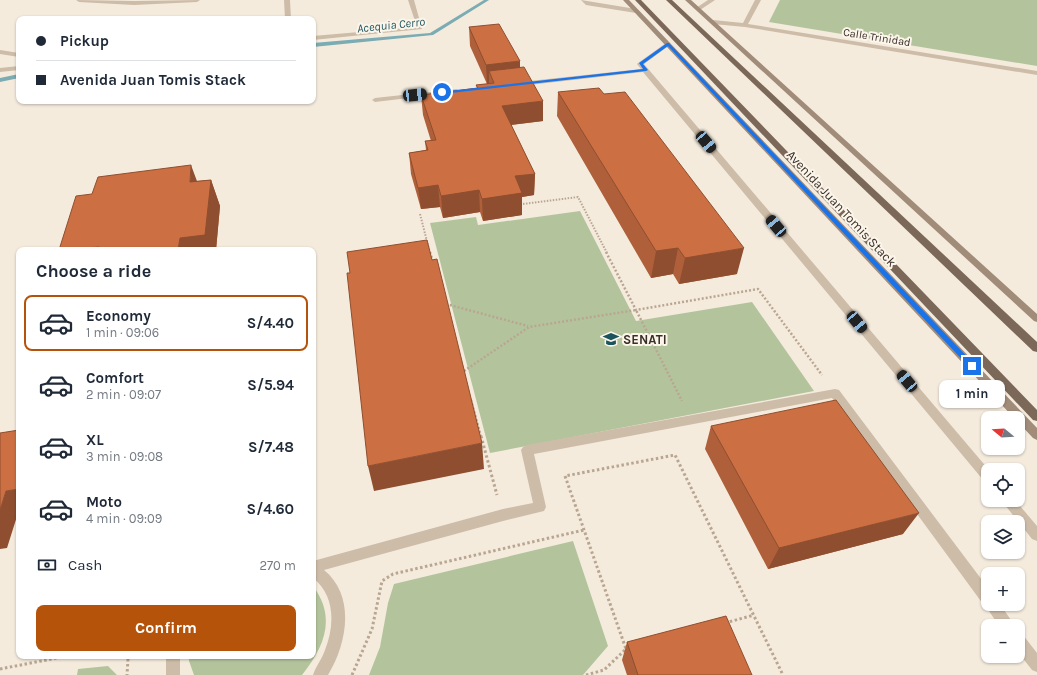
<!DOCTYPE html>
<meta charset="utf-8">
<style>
:root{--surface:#fff;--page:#f2f2f3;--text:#1f2937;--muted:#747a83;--line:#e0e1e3;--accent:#b45309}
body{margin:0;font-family:Karla,sans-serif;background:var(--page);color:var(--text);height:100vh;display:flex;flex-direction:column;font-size:15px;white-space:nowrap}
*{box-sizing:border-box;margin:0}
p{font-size:13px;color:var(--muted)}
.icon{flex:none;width:22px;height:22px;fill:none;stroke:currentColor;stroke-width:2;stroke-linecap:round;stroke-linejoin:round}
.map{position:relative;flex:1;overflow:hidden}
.drawer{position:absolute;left:16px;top:247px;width:300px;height:412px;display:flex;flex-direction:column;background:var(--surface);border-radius:8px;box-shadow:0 1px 3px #0004}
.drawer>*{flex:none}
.hud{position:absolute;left:16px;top:16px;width:300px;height:88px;border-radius:8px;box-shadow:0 1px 3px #0004;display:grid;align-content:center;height:88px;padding:0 20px;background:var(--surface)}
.needle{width:26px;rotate:288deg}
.buttons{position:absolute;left:981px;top:411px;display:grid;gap:8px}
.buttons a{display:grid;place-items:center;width:44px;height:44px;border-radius:8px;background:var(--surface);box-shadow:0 1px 3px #0004;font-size:20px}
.end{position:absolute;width:18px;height:18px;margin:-9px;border:5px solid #1a73e8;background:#fff;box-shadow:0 0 0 2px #fff}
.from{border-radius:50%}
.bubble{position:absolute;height:28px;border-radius:8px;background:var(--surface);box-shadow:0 1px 3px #0004;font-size:13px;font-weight:700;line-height:28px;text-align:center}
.car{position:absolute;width:12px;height:24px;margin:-12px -6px;border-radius:5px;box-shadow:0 0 3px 1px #0007;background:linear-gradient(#222 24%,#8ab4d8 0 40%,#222 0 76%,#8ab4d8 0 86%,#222 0)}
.hud b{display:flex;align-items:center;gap:14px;height:38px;font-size:15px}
.hud b+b{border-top:1px solid var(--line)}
.hud i{width:10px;height:10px;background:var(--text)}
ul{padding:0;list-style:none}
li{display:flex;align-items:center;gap:12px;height:56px;margin:0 8px 6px;padding:0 12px;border:2px solid transparent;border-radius:8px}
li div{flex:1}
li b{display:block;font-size:15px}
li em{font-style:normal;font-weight:700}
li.on{border-color:var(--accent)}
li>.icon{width:36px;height:36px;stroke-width:1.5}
h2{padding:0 20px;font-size:18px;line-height:48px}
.pay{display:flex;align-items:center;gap:10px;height:44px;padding:0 20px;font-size:15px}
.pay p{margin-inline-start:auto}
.button{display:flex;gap:8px;margin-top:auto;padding:8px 20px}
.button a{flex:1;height:46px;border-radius:8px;background:var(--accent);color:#fff;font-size:16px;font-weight:700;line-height:46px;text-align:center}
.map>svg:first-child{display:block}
.green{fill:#b3c49c}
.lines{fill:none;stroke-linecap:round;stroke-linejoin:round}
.stream{fill:#7bacb3;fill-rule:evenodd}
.path-far2{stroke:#b9a692;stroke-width:2;stroke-dasharray:1.5 1.5;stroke-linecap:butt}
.path-far1{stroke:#b9a692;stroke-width:2.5;stroke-dasharray:2 2;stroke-linecap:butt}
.path{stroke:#b9a692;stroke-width:3;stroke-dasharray:2.5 2.5;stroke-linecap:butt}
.lane{fill:#cdbca8;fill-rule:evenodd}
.street{fill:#cdbca8;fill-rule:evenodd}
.secondary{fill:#a18b79;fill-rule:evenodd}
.primary{fill:#7c6859;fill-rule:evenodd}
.wall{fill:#af603a}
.shaded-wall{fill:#8f4e2f}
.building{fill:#cc7043;stroke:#8f4e2f}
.route{fill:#1a73e8}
.labels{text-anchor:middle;stroke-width:4;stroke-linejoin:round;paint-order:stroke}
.far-street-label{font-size:11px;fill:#392f29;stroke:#fbf5ea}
.far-water-label{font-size:12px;font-style:italic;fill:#1c545e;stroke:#fbf5ea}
.street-label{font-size:13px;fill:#392f29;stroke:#fbf5ea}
.poi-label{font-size:13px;font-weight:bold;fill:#392f29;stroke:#fbf5ea;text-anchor:start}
</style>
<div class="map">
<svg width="1037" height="675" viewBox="0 0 1037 675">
<rect width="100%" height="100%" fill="#f4ebdd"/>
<path class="green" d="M780 0H1037V66L769 22Z
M580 211 636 321 752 302 814 391 490 453 430 223 476 217 478 225Z
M573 541 608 646 583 675H369L380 647 388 603 394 584Z
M313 586C337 618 324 647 302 675H194L189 661V656H313Z
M108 666 117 675H77L78 669Z"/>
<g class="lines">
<path class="stream" d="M484 0H489L433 35 313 47V43L430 33Z
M19 74V78L0 82V78Z"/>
<path class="path-far2" d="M523 204 578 197 607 253
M420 214 430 253"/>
<path class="path-far1" d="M430 252 433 262
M606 252 636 310 758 289 822 375
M446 304 528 326
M464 371 529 327 636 310 682 401
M471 400 481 437"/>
<path class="path" d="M481 436 497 495
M725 623 754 615
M124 656 128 659 127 675
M0 669 67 656
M352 675 372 629 382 581 393 574 584 530
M586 675 604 670 626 649 565 476 675 455 783 675"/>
<path class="lane" d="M581 0 636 9 639 11 636 13 586 5Z
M708 0H715L700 10H696V8Z
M666 43 671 44 644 64 989 470H988V482L984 481 643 72 520 86 517 84 520 82 641 69 637 64 638 63Z
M457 89 459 90V92L375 102 372 100 375 98Z
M835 389 839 390 988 588V604H1000L1015 626H999L985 605 983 604 832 398 534 454 546 507 544 511 503 521 324 570C356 596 347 644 328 675H313C316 666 322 659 325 650 335 625 335 595 313 578V561L503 509 533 503 521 450 523 447 527 445Z
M1001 500H1015L1037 526V541L1032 539Z
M1018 633 1023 635 1037 653V672L1032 670 1018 652Z
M166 656H180V675H166Z"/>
<path class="street" d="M76 0 134 1 200 0 197 2 134 5 79 2Z
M284 0H290L291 19H285Z
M408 0H414L422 29 313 40V36L417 27Z
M755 0H761L748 24 1037 71V75L745 27 713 24 710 22 713 20 743 23Z
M0 50 19 53V57L0 54Z
M19 66V70L0 72V68Z"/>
<path class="secondary" d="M623 0H629L1037 428V440L1033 438 1018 422V418H1014Z
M685 0H691L1037 314V322L1034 321Z"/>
<path class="primary" d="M635 0H641L1037 410V421L1033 420Z
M666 0H672L1037 342V352L1033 351Z"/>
</g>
<path class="wall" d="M469 27 520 68 543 121 511 125 535 174 534 195 522 197V215L483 221 480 212 443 218 440 207 421 209 411 174 409 153 426 150 425 141H431L423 115 421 95 477 88 476 85 487 84 470 46Z
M558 92 737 274 679 284 673 274 651 278 557 116Z
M211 180 220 206 216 250H59L197 181Z
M711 426 903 534 768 569 705 449Z
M627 642 752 675H627L622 660Z"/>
<path class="shaded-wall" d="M520 61V81L489 71V84H487L486 65Z
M543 101V121L502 126V106Z
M191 165 201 192 190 182Z
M535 174 534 195 522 197V215L483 221 482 199 515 176Z
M211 180 220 206 216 250H178L180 238Z
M438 185 440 207 421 209 418 188Z
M479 190 480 212 443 218 441 196Z
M678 248 673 274 651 278 656 251Z
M744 248 737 274 679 284 685 258Z
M482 443 484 469 374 491 368 466Z
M19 489V510L7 548 0 549V510L6 491Z
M919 513 903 534 768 569 779 548Z"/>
<path class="building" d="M499 24 520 61 486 65 469 27Z
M524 67 543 101 502 106 535 174 515 176 522 193 482 199 479 190 441 196 438 185 418 188 409 153 428 150 425 141 436 140 421 95 478 88 476 85 494 83 489 71Z
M599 88 604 94 625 92 744 248 685 258 678 248 656 251 558 92Z
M191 165 190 182 211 180 205 235 180 238 178 250H98L99 247 68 250H59L76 196 92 194 98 177Z
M427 240 432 260 437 259 482 443 368 466 347 273H350L347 252Z
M836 400 919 513 779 548 711 426Z
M19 430V489L6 491 0 510V433Z
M726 616 752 675H638L627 642Z"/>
<path class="route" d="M667 43H669L974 364V368H970L668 46 643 64 648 70 646 71 442 94 440 92 643 69 639 63Z"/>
<defs>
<symbol id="university-bare" viewBox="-9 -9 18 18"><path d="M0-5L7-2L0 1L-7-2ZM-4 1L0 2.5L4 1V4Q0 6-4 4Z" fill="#1c545e" stroke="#fbf5ea" stroke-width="2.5" paint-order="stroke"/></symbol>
</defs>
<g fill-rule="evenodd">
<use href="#university-bare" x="600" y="328" width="22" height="22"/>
</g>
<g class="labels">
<g class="far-street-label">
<text transform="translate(877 37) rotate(9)" y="4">Calle Trinidad</text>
</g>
<g class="far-water-label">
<text transform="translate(391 25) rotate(-6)" y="4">Acequia Cerro</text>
</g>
<g class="street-label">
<text transform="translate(842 208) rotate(47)" y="5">Avenida Juan Tomis Stack</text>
</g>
<g class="poi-label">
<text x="623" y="344">SENATI</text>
</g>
</g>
</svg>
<div class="buttons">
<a><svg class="needle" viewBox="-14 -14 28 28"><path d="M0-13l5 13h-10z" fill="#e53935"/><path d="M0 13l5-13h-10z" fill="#747a83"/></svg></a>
<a><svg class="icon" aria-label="locate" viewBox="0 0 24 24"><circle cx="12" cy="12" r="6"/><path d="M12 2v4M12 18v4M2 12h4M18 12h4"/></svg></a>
<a><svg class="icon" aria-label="layers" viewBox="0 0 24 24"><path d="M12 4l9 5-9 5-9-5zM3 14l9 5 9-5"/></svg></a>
<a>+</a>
<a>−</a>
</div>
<i class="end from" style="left:442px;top:92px"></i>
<i class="end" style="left:972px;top:366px"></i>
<div class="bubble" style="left:939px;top:380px;width:66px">1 min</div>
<i class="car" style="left:415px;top:95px;rotate:84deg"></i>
<i class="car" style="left:706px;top:142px;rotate:140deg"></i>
<i class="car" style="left:776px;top:226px;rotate:320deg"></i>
<i class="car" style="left:857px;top:322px;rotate:140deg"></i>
<i class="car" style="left:907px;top:381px;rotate:320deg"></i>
<div class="hud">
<b><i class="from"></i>Pickup</b>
<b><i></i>Avenida Juan Tomis Stack</b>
</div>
<section class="drawer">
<h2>Choose a ride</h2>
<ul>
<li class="on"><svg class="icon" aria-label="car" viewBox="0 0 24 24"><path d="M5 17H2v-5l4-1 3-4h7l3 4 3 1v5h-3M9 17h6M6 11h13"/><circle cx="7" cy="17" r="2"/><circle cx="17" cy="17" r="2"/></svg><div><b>Economy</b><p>1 min · 09:06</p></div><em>S/4.40</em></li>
<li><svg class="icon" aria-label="car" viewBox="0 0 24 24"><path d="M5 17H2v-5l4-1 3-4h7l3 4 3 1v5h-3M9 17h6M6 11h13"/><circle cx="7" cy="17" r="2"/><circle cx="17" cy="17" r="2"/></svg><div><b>Comfort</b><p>2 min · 09:07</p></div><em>S/5.94</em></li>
<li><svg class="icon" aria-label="car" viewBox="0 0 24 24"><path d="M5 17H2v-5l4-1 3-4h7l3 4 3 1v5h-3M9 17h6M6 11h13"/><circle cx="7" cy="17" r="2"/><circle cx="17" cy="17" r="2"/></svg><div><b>XL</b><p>3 min · 09:08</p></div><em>S/7.48</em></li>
<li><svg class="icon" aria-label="car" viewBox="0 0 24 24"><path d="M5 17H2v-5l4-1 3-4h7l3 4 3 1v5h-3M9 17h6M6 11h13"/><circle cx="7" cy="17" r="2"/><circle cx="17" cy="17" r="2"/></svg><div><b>Moto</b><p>4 min · 09:09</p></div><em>S/4.60</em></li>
</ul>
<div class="pay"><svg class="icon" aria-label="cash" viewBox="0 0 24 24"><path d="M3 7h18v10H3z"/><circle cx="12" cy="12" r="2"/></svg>Cash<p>270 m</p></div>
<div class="button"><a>Confirm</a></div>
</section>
</div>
